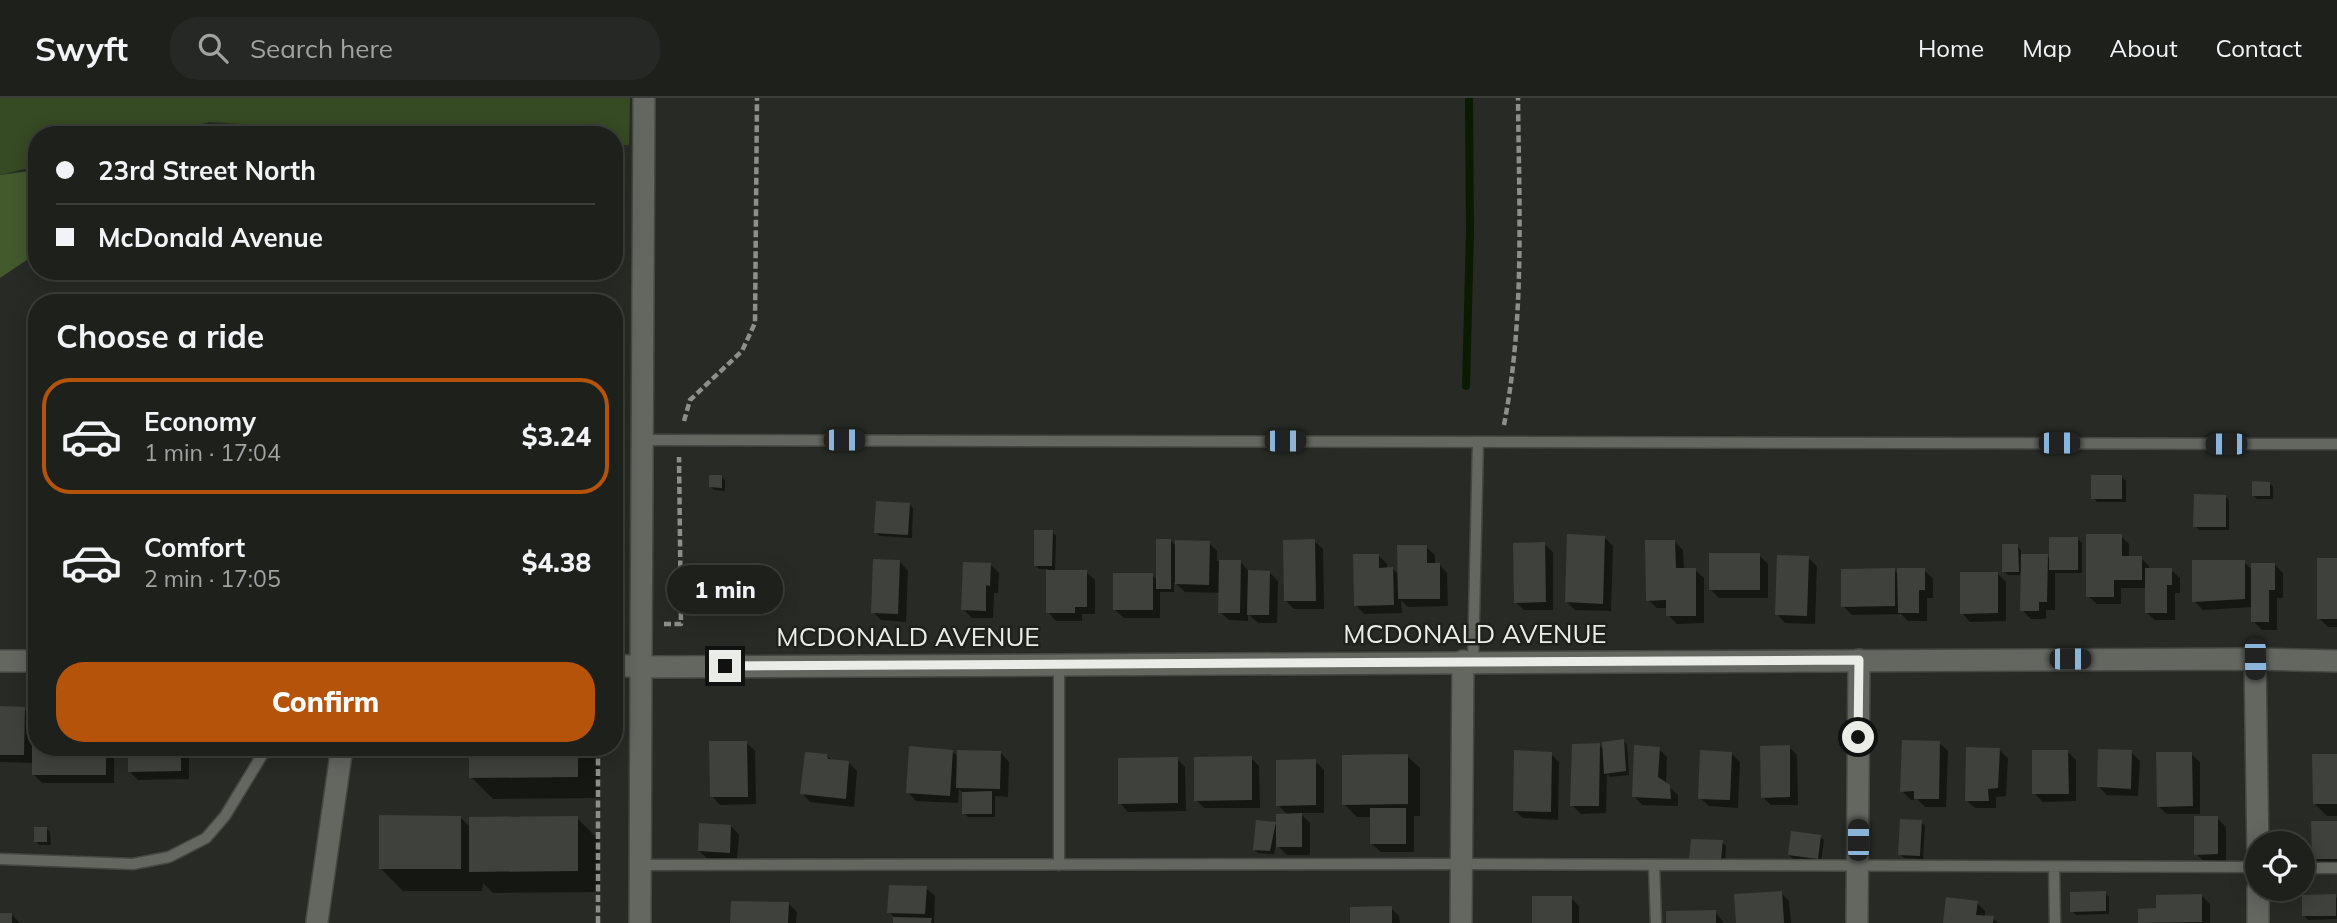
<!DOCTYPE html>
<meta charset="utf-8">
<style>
:root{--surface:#1e201c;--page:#262825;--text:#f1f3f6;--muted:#a1a3a3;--line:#3c3e3b;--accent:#b45309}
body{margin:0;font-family:Mulish,sans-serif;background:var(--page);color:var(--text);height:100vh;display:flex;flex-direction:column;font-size:26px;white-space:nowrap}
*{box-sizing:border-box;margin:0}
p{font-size:23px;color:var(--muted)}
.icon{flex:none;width:38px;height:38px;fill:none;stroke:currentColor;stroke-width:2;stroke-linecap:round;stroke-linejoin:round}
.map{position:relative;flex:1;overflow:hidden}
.panel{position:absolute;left:28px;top:196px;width:595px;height:462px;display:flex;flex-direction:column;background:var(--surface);border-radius:28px;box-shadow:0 4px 18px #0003,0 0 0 2px var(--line)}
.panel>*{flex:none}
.banner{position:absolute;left:28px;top:28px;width:595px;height:154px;border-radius:28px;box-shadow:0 4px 18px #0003,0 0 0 2px var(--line);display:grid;align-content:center;height:154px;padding:0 28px;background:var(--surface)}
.controls{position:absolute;left:2245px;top:733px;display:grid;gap:14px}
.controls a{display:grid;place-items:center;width:70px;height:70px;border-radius:50%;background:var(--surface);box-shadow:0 4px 18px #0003,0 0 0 2px var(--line);font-size:35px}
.end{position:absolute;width:32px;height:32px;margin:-16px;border:9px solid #eaece8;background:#111;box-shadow:0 0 0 4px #111}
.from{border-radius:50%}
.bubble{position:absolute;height:49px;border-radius:24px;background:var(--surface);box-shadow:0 4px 18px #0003,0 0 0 2px var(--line);font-size:23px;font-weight:800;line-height:49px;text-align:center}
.car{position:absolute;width:21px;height:42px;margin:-21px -10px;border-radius:9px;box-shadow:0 0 5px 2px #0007;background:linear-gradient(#222 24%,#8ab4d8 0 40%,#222 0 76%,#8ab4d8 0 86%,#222 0)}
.banner b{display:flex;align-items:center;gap:24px;height:66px;font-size:26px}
.banner b+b{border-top:2px solid var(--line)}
.banner i{width:18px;height:18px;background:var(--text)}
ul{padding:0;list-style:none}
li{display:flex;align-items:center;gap:21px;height:116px;margin:0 14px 10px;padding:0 14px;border:4px solid transparent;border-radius:28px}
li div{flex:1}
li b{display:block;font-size:26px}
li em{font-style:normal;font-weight:800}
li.current{border-color:var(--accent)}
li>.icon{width:63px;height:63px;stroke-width:1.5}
h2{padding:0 28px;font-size:32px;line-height:84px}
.primary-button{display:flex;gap:14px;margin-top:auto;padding:14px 28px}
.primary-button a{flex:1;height:80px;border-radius:28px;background:var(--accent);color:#fff;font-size:28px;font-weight:800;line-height:80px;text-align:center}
header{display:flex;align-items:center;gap:42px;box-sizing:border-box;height:98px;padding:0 35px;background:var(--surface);border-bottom:2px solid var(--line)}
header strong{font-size:33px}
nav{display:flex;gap:38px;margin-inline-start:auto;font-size:24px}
.search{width:490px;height:63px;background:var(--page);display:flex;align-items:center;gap:18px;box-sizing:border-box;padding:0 24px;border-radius:28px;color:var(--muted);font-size:26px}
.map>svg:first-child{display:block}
.green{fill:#364a23}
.forest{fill:#435a2d}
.shadow{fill:#0007}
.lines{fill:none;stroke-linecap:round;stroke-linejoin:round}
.stream{stroke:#0b1b00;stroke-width:8}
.building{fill:#3f423c}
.lane-casing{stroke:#454842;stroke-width:13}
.street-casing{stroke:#454842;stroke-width:24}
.secondary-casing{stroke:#454842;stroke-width:24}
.path{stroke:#8c8f8a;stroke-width:4.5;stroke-dasharray:7 3.5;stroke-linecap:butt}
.lane{stroke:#636760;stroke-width:10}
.street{stroke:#636760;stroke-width:21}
.secondary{stroke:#636760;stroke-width:21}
.route{stroke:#eaece8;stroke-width:9}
.labels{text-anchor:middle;stroke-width:5;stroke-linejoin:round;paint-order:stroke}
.street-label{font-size:26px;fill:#eaece8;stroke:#1e211c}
</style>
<header>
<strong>Swyft</strong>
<div class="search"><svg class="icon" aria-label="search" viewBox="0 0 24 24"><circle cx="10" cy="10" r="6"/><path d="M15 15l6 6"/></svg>Search here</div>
<nav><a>Home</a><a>Map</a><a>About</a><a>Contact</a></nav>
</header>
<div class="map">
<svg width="2337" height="825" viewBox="0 0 2337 825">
<rect width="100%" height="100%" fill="#282b25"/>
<path class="green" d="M0 0H630L629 47H614V37H440L209 24 158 37H37V68L0 77Z"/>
<path class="forest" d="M37 72V155L0 180V77Z"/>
<path class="shadow" d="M721 378 725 382V393L714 392 710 388Z
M2122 379 2126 383V404H2097L2093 400Z
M2270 385 2273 389V401H2257L2253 397Z
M2225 398 2229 402V432H2199L2195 428Z
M909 406 913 410 912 440 880 438 876 435Z
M1052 434 1056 438 1055 474H1086L1095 482V516H1082V523H1056L1048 514V471H1039L1036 468Z
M2121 438 2129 446V460H2141L2149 468V472H2171L2180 480V495H2175V522H2155L2146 514V490H2121V506H2097L2088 498Z
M1604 439 1613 448 1611 513 1575 512 1567 504Z
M2078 441 2082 445V475H2055V512H2046V521H2031L2022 512 2023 477H2008L2004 473 2017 448 2021 452V458H2047L2051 461Z
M1170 442 1177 449 1209 445 1217 453V463H1240L1249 474H1269L1278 483 1277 525H1258L1248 516V523L1229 522 1220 514V495L1185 494 1174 484V494H1160V520H1124L1115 512 1152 477 1158 483Z
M1314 443 1323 451 1324 511H1294L1286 503Z
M1675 444 1683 452 1684 472H1695L1704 480V525L1677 526 1668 517V510H1657L1648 502Z
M1544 446 1553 454V512H1524L1515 504Z
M1426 449 1435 457V466H1439L1447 475 1448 508 1408 509 1401 502 1402 515 1364 516 1356 507 1379 458 1387 466V471H1393L1399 477Z
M1759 457 1768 466V500H1719L1711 492Z
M1808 460 1817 468 1815 526 1785 525 1777 516Z
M2337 462V529H2328L2319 520Z
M900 464 908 473 906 524 881 522 873 514Z
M2244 464 2253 473 2274 466 2283 475V500H2277V532H2262L2253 523V509L2203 512 2194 503Z
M990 466 999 475 998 495H994L993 520H972L963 511Z
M1894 472 1899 477 1924 472 1933 481V500H1927V523H1908L1901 516 1852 517 1843 508Z
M1997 475 2006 484V523L1970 524 1962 515Z
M754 478 762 487 763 518H726L718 510Z
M0 610 24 611 33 619 32 643 37 649H112L114 652V685H42L34 677V665L0 664Z
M1623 643 1627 647 1629 677 1610 679 1607 676 1606 715 1581 716 1572 707 1599 647 1604 652Z
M746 644 755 653 756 706 720 707 712 698Z
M1939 645 1948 653 1946 709H1925L1917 701 1911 702 1902 693Z
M129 649H189V681L138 682 129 673Z
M471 649H599L600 700 493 701 471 679Z
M1789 649 1797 657 1798 707H1771L1762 699Z
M1659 651 1667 659 1666 686 1678 697V708L1642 707 1634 698Z
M1999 652 2008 660 2006 698 1996 699V710H1975L1966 702Z
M2067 653 2076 662V703L2043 704 2034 695Z
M953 654 959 660 1001 655 1009 664 1008 699 995 698V719H968L964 715V695L959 691 958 705 916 703 908 694Z
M2131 654 2140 663 2138 698 2107 697 2098 688Z
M1731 655 1740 664 1738 710 1709 708 1700 700Z
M1551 656 1559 664 1558 722 1523 720 1514 712Z
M2191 656 2200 664V716H2167L2158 708Z
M827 657 833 664 849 665 857 673 854 709 810 704 802 695Z
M1407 658 1420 670V718H1414V754H1381L1372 746V719H1357L1344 706Z
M2337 658V718H2327L2315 706Z
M1251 660 1259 668 1260 710H1204L1196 702Z
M1177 661 1185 669 1186 713 1128 714 1120 705Z
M1315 663 1324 672V715H1300L1310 725V757H1287L1276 746 1274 756 1258 755 1254 751 1257 724 1278 726 1288 717 1278 707Z
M461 720 470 729 577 720 599 742 600 794 493 795 483 785 482 793H403L381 771Z
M2217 720 2226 729V764H2205L2196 756Z
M1921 724 1925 728 1923 761 1904 760 1900 756Z
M2337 725V769H2322L2314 760Z
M731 728 739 737 737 762 708 761 699 753Z
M46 730 50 734 51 747H39L36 743Z
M1820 739 1824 742 1821 764 1793 761 1789 757Z
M1722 744 1726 748 1725 765 1695 764 1691 760Z
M926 790 935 798 934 825H895V820L889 814Z
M1781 795 1789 803 1791 825H1738Z
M2105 795 2109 799V816L2076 817 2072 813Z
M2201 797 2210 806V825H2140V813L2158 812Z
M2335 798 2337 800V821L2308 822 2304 818Z
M1571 800 1579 808V825H1534Z
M1977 805 1985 813V819L1993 820 1998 825H1944Z
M789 806 797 814 796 825H732Z
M1391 810 1399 818 1400 825H1352Z
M1715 814 1724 825H1668Z
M0 816 12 817 20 825H0Z"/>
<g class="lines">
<path class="stream" d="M1466 288 1470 135 1469 0"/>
</g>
<path class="building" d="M709 377H722V390L709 389Z
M2091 377H2122V401H2091Z
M2252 383 2270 384V398H2252Z
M2194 396 2226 397V429H2193Z
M876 403 910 405 908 437 874 435Z
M1034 432H1053L1052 468H1034Z
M1567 436 1605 438 1603 506 1565 504Z
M2086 436H2122V458H2142V482H2114V499H2086Z
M2049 439H2078V472H2049Z
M1156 441H1171V491H1156Z
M1315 441 1316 503H1284L1283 442Z
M1175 442 1210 443 1209 487 1175 486Z
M1645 442H1675L1676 470H1696V518H1666V502L1646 503Z
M1545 444 1546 504 1514 505 1513 445Z
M2002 446H2018L2019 474H2002Z
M1397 447H1427V465H1440V501H1398Z
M1709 455H1760V492H1709Z
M1353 456H1379V470L1393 469 1394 507 1354 508Z
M2021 456H2048L2047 504H2039V513H2020Z
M1777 457 1809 458 1807 518 1775 517Z
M2317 460H2337V521H2317Z
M873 461 900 462 898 516 871 515Z
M1219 462H1241L1240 515H1218Z
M2192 462H2245V501L2192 504Z
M963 464 991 465 990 488 986 487V513L961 512Z
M2251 465H2275V492H2269V524H2251Z
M1895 470V508L1841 509V471Z
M1897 470H1925V492H1919V515H1898Z
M2145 470H2172V487H2167V515H2145Z
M1046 472H1087V509H1075V515H1046Z
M1248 472 1270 473 1269 517H1247Z
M1960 474H1998V515L1960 516Z
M1113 475H1153V512H1113Z
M716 477H755V510L716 511Z
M0 608 25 609 24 657H0Z
M32 641H37V649H106V677H32Z
M1624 641 1626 673 1604 676 1602 644Z
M1902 642 1940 643 1939 701H1914V693L1900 694Z
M709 643H747L748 699H710Z
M1600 645 1599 708H1570L1572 646Z
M1634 647 1660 649 1658 679 1670 687 1671 701 1632 699Z
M1790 647V699L1761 700 1760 648Z
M909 648 953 652 950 698 906 695Z
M128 649H181V673L128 674Z
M469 649H578V679L469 680Z
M1966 649 2000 650 1998 690 1988 691 1989 703H1965Z
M2098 651 2132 652 2131 691 2097 689Z
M957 652 1001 653 1000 691 956 690Z
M1514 652 1552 654 1551 714 1513 713Z
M1700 652 1732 654 1730 702 1698 701Z
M2032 652H2068L2069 696H2032Z
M805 654 827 656 828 661 849 663 846 701 800 696Z
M2156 654H2192L2193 708 2157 709Z
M1408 656V706L1342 707V657Z
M2312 656H2337V706H2313Z
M1252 658V702L1194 703V659Z
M1178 659V705L1118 706V660Z
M1316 661V707L1276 708V662Z
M992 693V716H962V694Z
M1370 710H1406V746H1370Z
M1302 715V749H1276V716Z
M379 717 461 718V771H379Z
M578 718V773L469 774V719Z
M2194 718H2218V756L2194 757Z
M1900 721 1922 722 1920 758 1898 757Z
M1256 722 1276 724 1270 753 1253 752Z
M2311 723H2337V761H2312Z
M699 725 731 727 730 755 698 753Z
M34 729H47V744H34Z
M1791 733 1821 737 1818 761 1788 757Z
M1691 741 1723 742 1721 762 1689 761Z
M889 787 927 788 925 816 887 815Z
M1782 793 1784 825H1736L1734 796Z
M2106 793V813L2070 814V794Z
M2202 796V824L2138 825V811L2156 810V797Z
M2336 796V818H2302V797Z
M1532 798H1572V825H1532Z
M1946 799 1978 803 1976 817 1994 818 1993 825H1943Z
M731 803 789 804 788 825H730Z
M1392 808V825H1350V809Z
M1716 812V825H1666V813Z
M0 815H12V825H0Z
M893 819 932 820 931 825H893Z"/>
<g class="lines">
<defs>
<path id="lane" d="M641 342 2337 346
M1473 563 1478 344
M1059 566V767
M0 761 133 766 169 759 206 740 225 718 267 649
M640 767 1461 766 2258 769
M1654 767 1656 825
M2054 769 2055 825
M2303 770H2337"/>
<path id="street" d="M2255 561 2258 758
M0 563H37
M614 567 641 569 644 0
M2258 791V825
M317 823 342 649
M1461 825 1463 563
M1857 825 1859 562"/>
<path id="secondary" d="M640 825 641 569 2255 561 2337 563"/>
</defs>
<use href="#lane" class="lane-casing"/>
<use href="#street" class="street-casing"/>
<use href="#secondary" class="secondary-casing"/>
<path class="path" d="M684 323 690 302 742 253 755 225 757 0
M1504 327C1525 219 1519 109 1518 0
M664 526H681L679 359
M598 825V649"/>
<use href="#lane" class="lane"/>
<use href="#street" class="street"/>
<use href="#secondary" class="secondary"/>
</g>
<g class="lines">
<path class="route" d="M725 568 1859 562 1858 639"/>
</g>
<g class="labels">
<g class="street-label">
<text x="1475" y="545">MCDONALD AVENUE</text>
<text x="908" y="548">MCDONALD AVENUE</text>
</g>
</g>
</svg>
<div class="controls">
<a><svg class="icon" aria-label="locate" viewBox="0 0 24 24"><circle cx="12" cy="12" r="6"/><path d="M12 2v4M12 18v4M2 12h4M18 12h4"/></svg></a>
</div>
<i class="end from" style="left:1858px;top:639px"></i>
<i class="end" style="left:725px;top:568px"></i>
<div class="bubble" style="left:667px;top:467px;width:116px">1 min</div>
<i class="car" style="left:844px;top:342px;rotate:90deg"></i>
<i class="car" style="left:1285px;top:343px;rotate:90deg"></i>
<i class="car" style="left:2059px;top:345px;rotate:90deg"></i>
<i class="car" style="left:2226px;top:346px;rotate:270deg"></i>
<i class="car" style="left:2070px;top:561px;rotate:90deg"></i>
<i class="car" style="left:2255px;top:561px;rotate:179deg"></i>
<i class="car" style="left:1858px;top:742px;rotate:0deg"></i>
<div class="banner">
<b><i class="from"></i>23rd Street North</b>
<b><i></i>McDonald Avenue</b>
</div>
<section class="panel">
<h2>Choose a ride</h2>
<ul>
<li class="current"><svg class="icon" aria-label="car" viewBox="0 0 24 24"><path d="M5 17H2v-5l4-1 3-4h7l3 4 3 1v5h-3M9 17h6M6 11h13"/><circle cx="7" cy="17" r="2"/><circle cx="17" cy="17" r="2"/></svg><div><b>Economy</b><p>1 min · 17:04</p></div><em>$3.24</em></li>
<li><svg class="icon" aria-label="car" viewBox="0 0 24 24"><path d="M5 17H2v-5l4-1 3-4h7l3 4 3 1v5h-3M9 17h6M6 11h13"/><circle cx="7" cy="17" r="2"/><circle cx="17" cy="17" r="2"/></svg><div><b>Comfort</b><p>2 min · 17:05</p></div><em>$4.38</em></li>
</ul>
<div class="primary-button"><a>Confirm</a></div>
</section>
</div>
